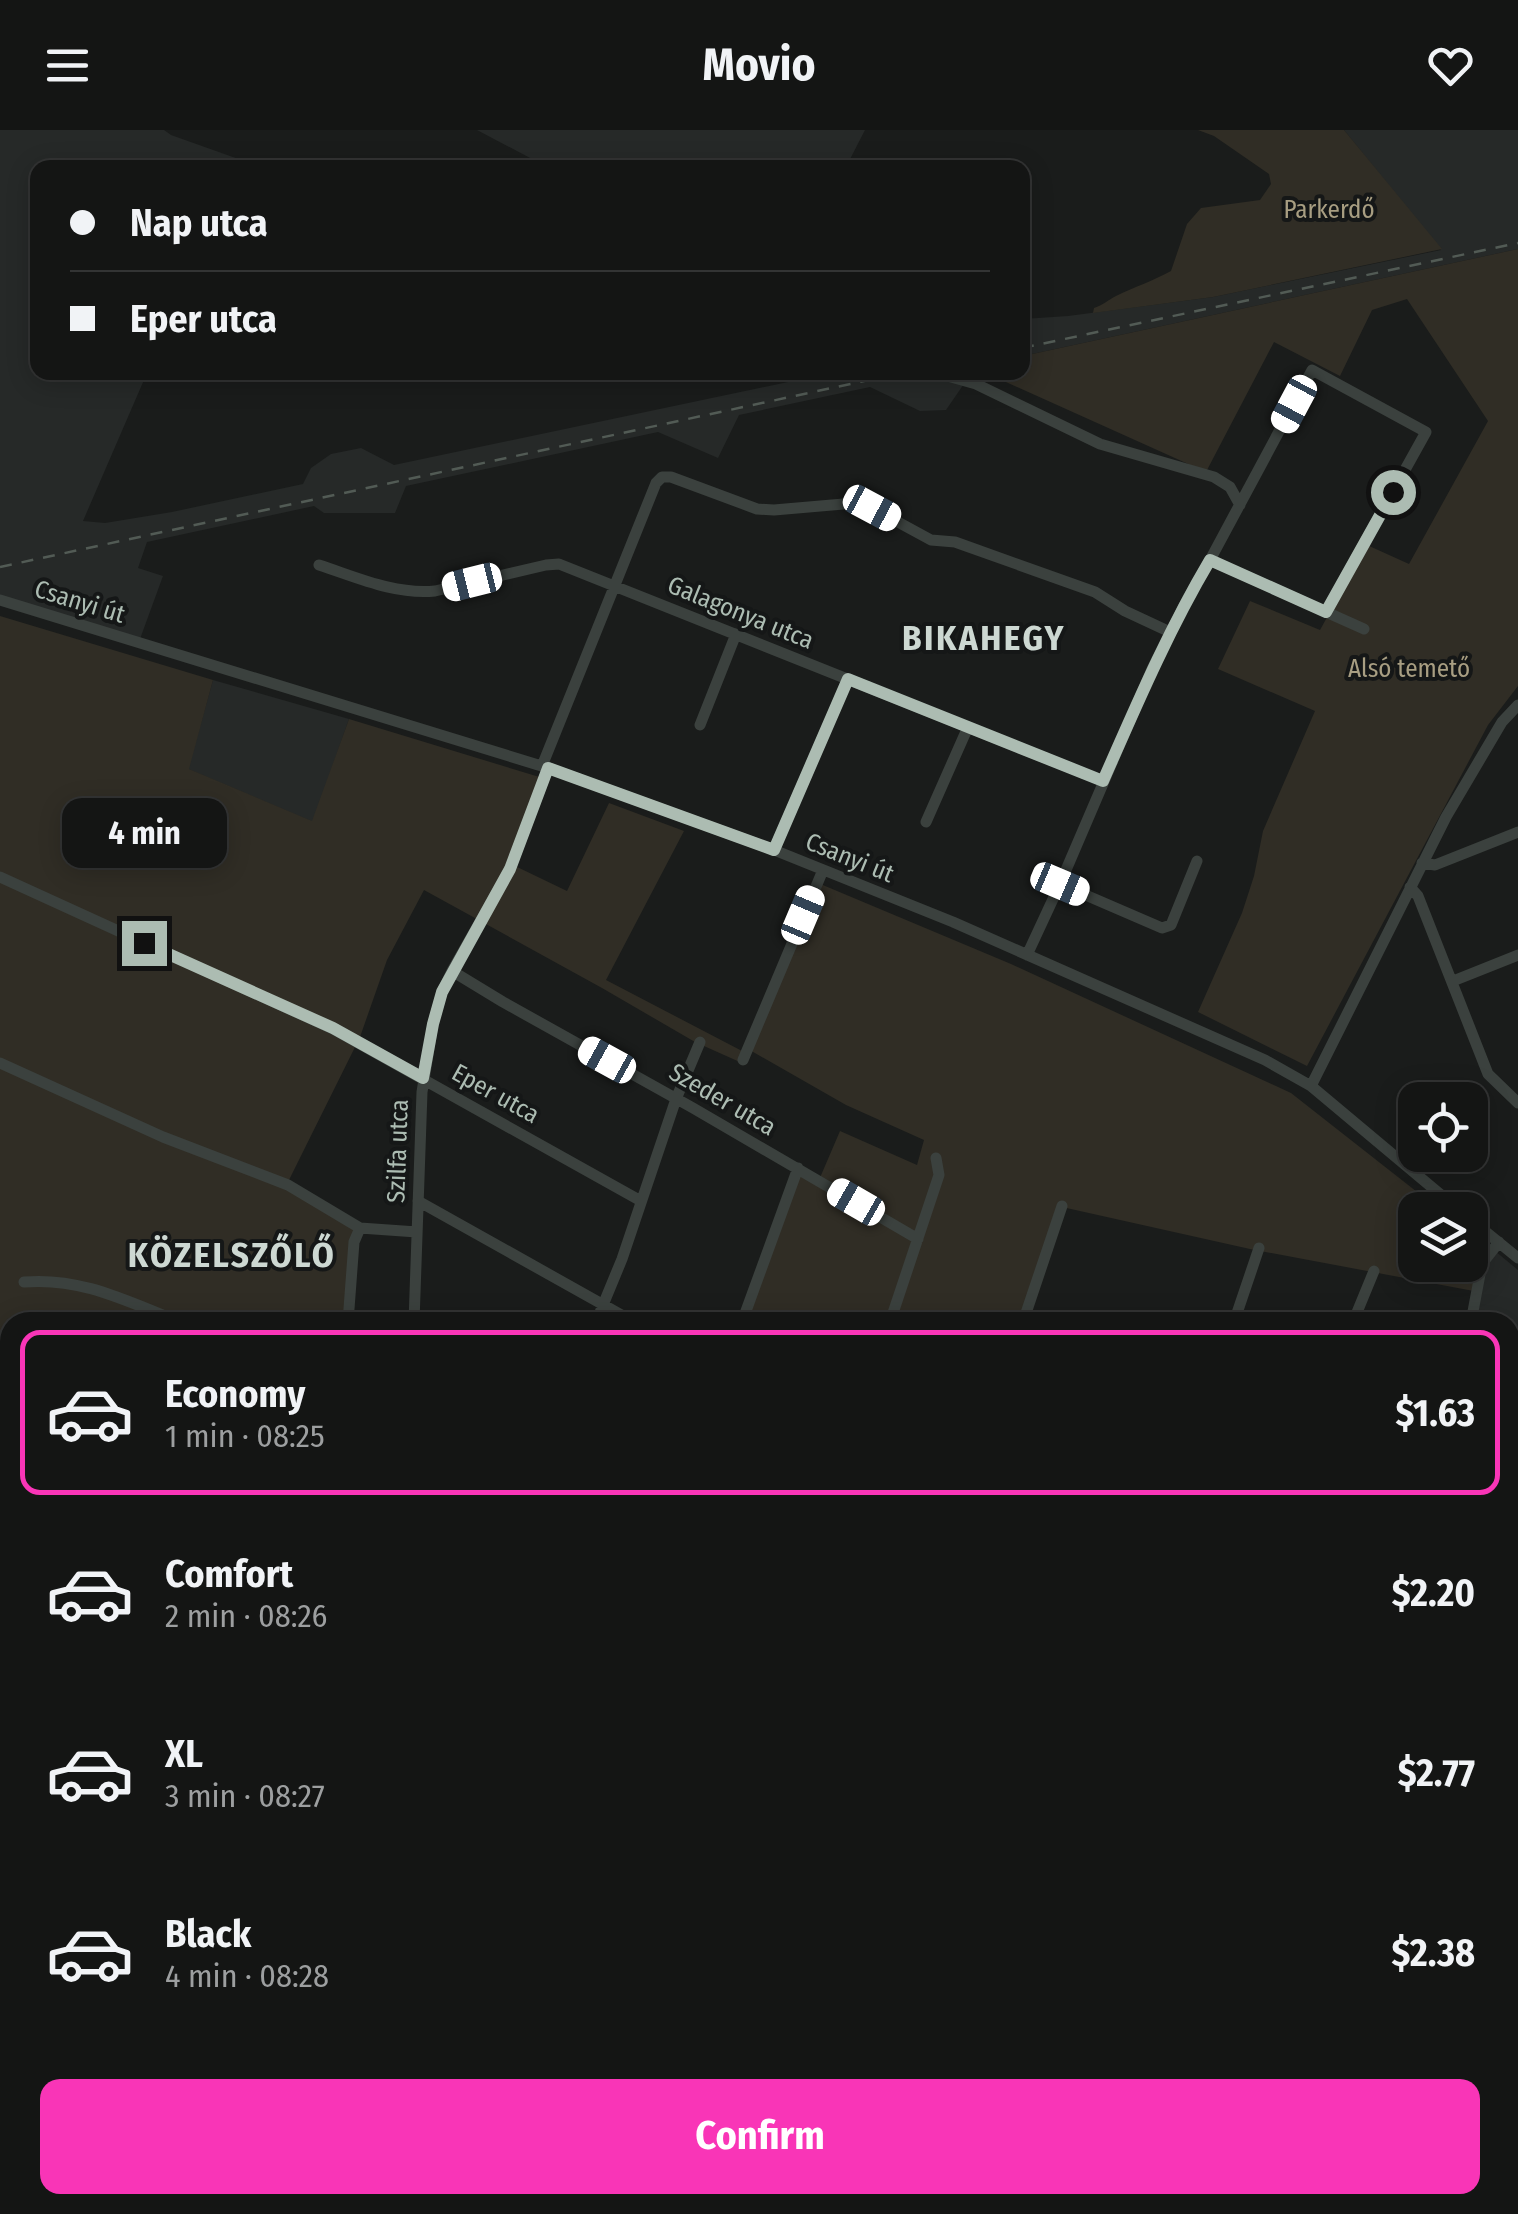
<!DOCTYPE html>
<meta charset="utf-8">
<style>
:root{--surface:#141514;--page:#1d1e1d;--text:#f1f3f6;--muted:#9d9fa0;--line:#333434;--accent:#f935b7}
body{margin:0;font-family:"Fira Sans Condensed",sans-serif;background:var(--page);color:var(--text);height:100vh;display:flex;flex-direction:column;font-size:38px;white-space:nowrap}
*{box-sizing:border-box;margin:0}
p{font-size:32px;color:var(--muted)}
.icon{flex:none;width:55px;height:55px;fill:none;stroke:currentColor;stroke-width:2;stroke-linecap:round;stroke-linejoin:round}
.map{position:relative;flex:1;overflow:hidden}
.sheet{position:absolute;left:0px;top:1182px;width:1520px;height:902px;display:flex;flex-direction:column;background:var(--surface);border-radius:30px 30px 0 0;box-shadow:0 5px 25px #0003,0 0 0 2px var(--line)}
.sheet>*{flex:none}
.guide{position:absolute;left:30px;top:30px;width:1000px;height:220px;border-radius:20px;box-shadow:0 5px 25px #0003,0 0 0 2px var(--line);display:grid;align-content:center;height:220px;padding:0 40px;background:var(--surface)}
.buttons{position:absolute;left:1398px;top:952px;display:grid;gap:20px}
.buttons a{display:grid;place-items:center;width:90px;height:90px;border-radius:20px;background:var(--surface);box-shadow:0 5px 25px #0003,0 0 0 2px var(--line);font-size:50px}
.end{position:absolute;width:45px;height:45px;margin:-22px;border:12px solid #acbcb2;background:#111;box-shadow:0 0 0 5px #111}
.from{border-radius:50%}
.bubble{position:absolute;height:70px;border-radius:20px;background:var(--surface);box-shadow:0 5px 25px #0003,0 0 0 2px var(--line);font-size:32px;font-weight:700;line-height:70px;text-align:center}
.car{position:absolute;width:30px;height:60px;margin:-30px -15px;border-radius:12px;box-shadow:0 0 8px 2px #0007;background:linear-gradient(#fff 24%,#345 0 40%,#fff 0 76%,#345 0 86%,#fff 0)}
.guide b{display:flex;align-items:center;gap:35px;height:95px;font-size:38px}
.guide b+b{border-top:2px solid var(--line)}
.guide i{width:25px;height:25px;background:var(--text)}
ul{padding:18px 0 0;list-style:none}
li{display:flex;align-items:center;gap:30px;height:165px;margin:0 20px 15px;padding:0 20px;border:5px solid transparent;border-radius:20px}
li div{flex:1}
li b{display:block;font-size:38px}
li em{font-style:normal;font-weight:700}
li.active{border-color:var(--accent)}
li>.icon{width:90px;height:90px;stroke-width:1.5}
.button{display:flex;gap:20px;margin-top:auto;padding:20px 40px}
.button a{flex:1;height:115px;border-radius:20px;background:var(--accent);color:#fff;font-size:40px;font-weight:700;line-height:115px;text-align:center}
header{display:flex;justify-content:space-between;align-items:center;height:130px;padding:0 40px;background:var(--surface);font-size:45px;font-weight:700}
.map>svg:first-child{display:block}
.built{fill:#262928}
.green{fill:#302d25}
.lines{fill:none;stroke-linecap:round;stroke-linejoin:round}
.stream{stroke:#2f4131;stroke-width:2.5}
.minor{stroke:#3b413e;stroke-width:11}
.rail{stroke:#525b55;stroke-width:2.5;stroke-dasharray:12 10;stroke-linecap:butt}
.route{stroke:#acbcb2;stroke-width:12}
.labels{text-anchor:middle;stroke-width:8;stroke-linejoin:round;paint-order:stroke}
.park-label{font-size:25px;fill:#a89e82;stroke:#151717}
.street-label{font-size:25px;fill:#acbcb2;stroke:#151717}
.district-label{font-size:35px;font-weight:bold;letter-spacing:2.5px;fill:#cdd8d2;stroke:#151717}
</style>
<header><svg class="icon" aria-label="menu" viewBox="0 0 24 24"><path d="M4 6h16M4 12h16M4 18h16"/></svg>Movio<svg class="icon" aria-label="heart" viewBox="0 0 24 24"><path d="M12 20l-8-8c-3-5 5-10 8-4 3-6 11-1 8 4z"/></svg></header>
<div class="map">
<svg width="1518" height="2084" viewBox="0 0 1518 2084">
<rect width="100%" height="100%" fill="#1a1c1b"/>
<path class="built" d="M0 0H164L171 5 261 37 38 38V242L147 243 83 391 105 393 172 382 303 354 311 338 331 324 361 318 394 335 831 243 966 242 968 248 946 280 920 281 870 257 739 285 718 328 658 302 406 356 395 383H324L314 376 147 412 138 438 163 446 140 509 0 469Z
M477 0H865L846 37 549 38Z
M1344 0H1518V119L1023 226V189L1068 186 1213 167 1441 120Z
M213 550 349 589 313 692 188 639Z
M1495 1121 1518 1140V1317L1510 1316V1192H1474L1483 1142Z"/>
<path class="green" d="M1198 0H1344L1442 119 1213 167 1093 183 1094 178C1103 175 1108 170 1116 166 1134 157 1153 151 1171 141L1187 94 1201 78 1260 70 1271 54 1269 44 1214 6Z
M1518 119V556L1488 595 1307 936 1198 882 1242 783 1254 746 1263 701 1315 581 1218 539 1250 471 1320 500 1367 415 1409 434 1488 291 1407 169 1372 180 1340 246 1274 212 1206 342 986 243 1022 242 1023 226Z
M0 486 213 550 189 639 312 691 349 589 546 649 513 735 567 761 609 673 684 701 606 850 744 922 742 933 695 912 602 858 424 760 387 830 360 907 288 1052 357 1094 346 1192H10V1674L0 1706Z
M818 753 1011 834 1291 963 1440 1080H1415V1135H1470V1103L1495 1121 1486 1132 1479 1162 1250 1119 1062 1077 1023 1192H742L799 1038 819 1050 840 1001 917 1035 924 1010 846 975 748 919Z
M0 1764 10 1766V2075H1053L1054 2084H831L829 2079 812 2084H0Z"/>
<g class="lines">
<path class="stream" d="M372 2084 376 2075"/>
<path class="minor" d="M944 242 951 247 976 254 1100 314 1214 347 1230 357 1240 375
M1210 430 1364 499
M319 435C356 447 395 465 435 461L546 435 559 434 1103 651
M0 470 548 638 774 720 953 792 1265 930 1311 956 1459 1080
M700 595 736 504
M542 636 656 353 662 347H671L757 379 774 380 855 373 872 378 931 410 955 412 1095 462 1125 481 1170 502
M926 692 968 597
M774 720 848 549
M1422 733 1435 735 1518 702
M0 747 333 899 641 1071
M1060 754 1162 798 1171 795 1197 731
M1410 757 1418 766 1488 944 1518 973
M1027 825 1060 754 1153 537 1188 468 1210 430 1312 240 1426 302 1326 482
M452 841 503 872 693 978 918 1109
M1453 851 1518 825
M743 930 823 740
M0 933 163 1007 288 1055 360 1098 417 1102
M1311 956 1446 687 1502 592 1518 575
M418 1071 634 1192
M1470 1089 1518 1128
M24 1152C82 1147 128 1172 180 1192
M348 1192 354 1112 360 1098
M414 1192 422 962 433 894 442 862 452 841 510 739 548 638
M596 1192 622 1129 676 969 700 912
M742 1192 798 1038
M890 1192 939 1045 936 1028
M1023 1192 1062 1076
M1234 1192 1259 1118
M1353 1192 1374 1141
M1471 1192 1481 1139 1484 1131 1499 1112
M0 1307 10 1312
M1510 1320 1518 1321
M1510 1383 1518 1342
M1510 1411 1518 1414
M1510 1495 1518 1500
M1510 1596 1518 1600
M1510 1745 1518 1749
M1510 1932 1518 1936
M1464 2075 1486 2084
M1294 2084 1304 2075
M1379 2084 1388 2075"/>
<path class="rail" d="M1022 218 1518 113
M0 437 906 242"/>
</g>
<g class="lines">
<path class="route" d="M144 813 333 898 423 948 433 894 442 862 510 739 548 638 774 720 848 549 1103 651C1136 576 1168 501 1210 430L1326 482 1393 362"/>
</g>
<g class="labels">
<g class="park-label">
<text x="1329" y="88">Parkerdő</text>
<text x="1409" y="547">Alsó temető</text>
</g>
<g class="street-label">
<text transform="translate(80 471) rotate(17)" y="9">Csanyi út</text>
<text transform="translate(741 482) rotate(22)" y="9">Galagonya utca</text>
<text transform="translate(850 727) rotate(22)" y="9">Csanyi út</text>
<text transform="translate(496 963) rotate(29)" y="9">Eper utca</text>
<text transform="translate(723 969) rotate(30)" y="9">Szeder utca</text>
<text transform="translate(397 1021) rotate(-88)" y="9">Szilfa utca</text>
</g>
<g class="district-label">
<text x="984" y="520">BIKAHEGY</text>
<text x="232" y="1137">KÖZELSZŐLŐ</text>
</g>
</g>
</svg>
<div class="buttons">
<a><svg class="icon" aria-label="locate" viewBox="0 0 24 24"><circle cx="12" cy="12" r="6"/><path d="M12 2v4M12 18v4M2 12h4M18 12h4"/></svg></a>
<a><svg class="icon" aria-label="layers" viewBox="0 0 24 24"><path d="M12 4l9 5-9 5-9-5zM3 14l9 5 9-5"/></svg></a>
</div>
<i class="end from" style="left:1393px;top:362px"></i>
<i class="end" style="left:144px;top:813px"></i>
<div class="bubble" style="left:62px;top:668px;width:165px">4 min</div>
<i class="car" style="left:1294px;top:274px;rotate:208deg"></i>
<i class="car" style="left:872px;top:378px;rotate:118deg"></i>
<i class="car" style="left:472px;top:452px;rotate:256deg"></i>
<i class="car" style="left:1060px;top:754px;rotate:113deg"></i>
<i class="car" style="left:803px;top:785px;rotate:23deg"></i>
<i class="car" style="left:607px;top:930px;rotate:299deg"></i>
<i class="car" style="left:856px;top:1072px;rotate:300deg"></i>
<div class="guide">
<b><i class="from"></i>Nap utca</b>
<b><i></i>Eper utca</b>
</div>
<section class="sheet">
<ul>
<li class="active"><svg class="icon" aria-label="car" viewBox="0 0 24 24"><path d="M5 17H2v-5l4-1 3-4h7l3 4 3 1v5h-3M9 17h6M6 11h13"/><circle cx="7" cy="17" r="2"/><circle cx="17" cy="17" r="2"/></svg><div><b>Economy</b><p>1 min · 08:25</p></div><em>$1.63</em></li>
<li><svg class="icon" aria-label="car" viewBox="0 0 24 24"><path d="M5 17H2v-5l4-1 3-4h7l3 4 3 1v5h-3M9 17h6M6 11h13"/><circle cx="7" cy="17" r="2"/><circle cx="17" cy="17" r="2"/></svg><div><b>Comfort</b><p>2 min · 08:26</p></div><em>$2.20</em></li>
<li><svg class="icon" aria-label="car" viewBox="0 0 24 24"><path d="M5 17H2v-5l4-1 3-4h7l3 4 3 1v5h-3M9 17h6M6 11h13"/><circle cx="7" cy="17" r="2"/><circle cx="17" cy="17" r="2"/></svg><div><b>XL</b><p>3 min · 08:27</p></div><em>$2.77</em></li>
<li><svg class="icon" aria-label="car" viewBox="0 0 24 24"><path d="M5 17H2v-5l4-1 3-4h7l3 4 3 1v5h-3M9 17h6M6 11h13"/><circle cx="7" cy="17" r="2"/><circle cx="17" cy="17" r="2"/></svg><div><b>Black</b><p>4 min · 08:28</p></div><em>$2.38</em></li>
</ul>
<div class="button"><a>Confirm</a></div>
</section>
</div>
